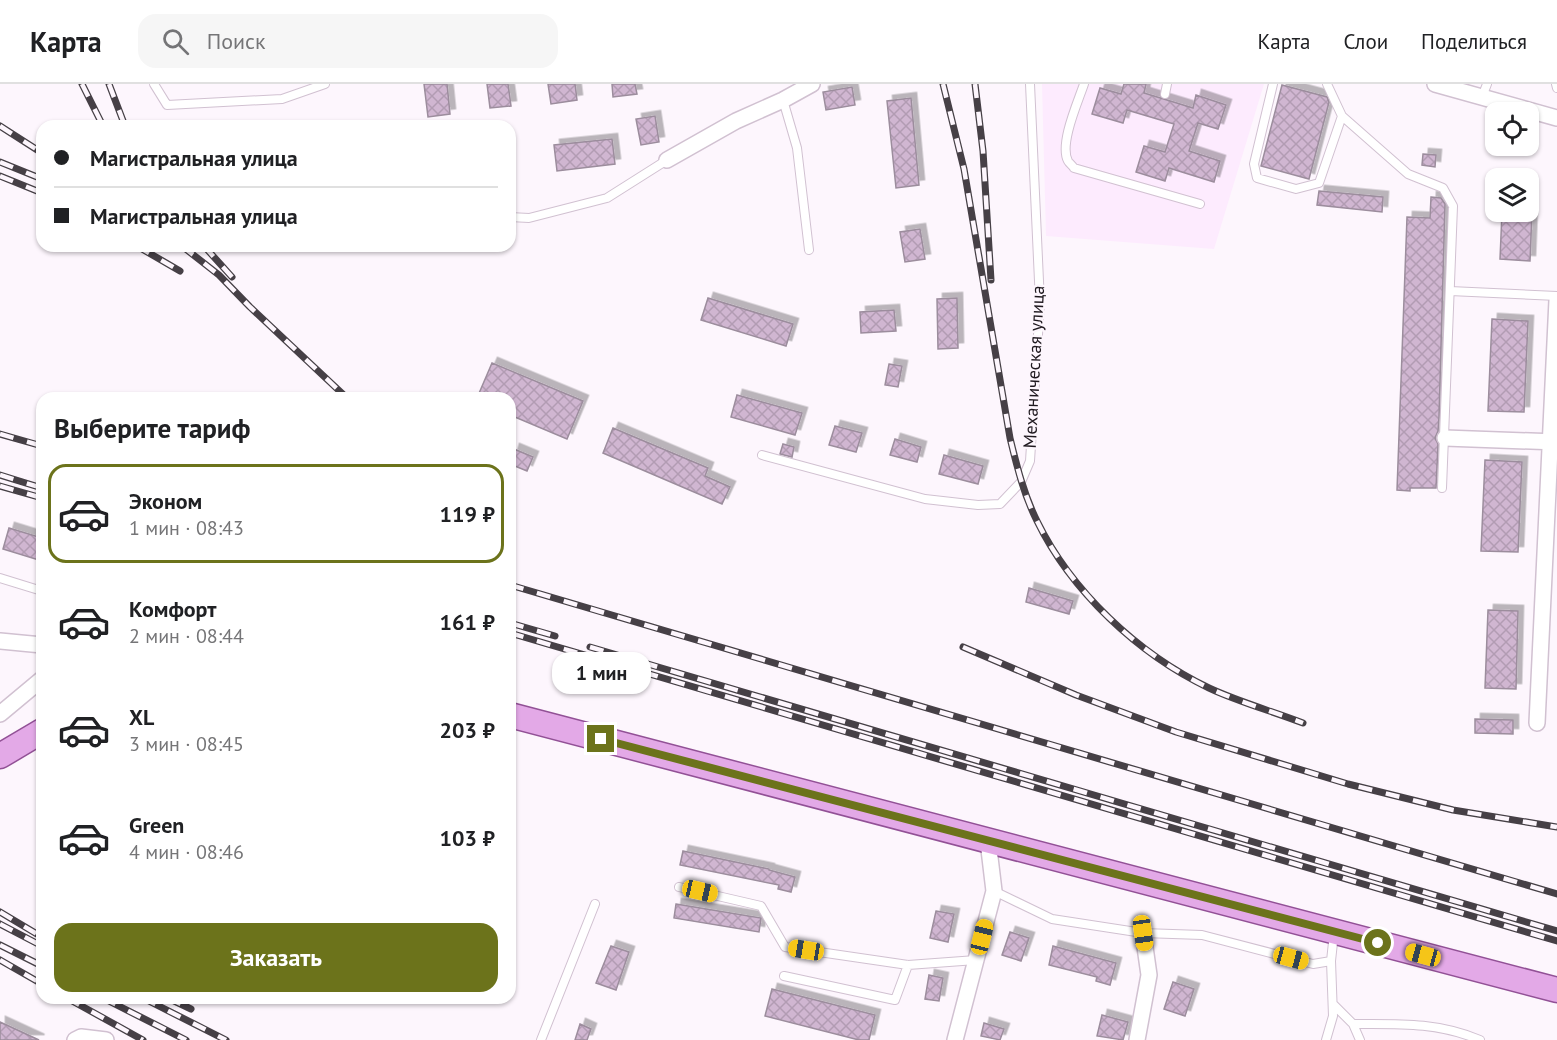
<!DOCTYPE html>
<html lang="ru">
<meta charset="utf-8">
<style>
:root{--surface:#fff;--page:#f6f6f6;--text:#202124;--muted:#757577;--line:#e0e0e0;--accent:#6c731b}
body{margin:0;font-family:"PT Sans",sans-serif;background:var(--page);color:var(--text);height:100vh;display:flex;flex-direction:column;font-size:22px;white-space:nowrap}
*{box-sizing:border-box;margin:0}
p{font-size:20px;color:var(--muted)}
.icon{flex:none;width:33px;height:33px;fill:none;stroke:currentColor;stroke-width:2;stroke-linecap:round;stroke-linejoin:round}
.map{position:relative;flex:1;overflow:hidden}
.details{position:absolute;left:36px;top:308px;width:480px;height:612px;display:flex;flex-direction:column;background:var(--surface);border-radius:18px;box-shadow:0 2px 4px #0004}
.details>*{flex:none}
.guide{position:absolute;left:36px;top:36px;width:480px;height:132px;border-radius:18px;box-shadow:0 2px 4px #0004;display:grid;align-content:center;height:132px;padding:0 18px;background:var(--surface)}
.buttons{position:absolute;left:1485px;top:18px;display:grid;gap:12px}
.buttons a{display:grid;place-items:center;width:54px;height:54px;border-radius:12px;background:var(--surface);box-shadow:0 2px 4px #0004;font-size:30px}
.end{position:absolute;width:27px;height:27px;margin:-14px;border:8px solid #6c731b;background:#fff;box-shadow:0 0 0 3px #fff}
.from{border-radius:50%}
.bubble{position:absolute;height:42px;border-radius:18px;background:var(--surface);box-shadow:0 2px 4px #0004;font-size:20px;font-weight:700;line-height:42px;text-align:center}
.car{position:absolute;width:18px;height:36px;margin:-18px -9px;border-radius:8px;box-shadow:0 0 4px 2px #0007;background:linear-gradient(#f5c518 24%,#345 0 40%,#f5c518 0 76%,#345 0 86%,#f5c518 0)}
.guide b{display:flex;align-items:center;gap:21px;height:57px;font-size:22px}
.guide b+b{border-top:2px solid var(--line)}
.guide i{width:15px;height:15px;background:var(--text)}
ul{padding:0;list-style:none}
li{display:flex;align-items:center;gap:18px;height:99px;margin:0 12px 9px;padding:0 6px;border:3px solid transparent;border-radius:18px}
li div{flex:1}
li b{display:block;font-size:22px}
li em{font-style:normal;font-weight:700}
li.current{border-color:var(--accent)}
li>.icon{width:54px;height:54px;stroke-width:1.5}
h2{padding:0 18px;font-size:27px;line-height:72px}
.primary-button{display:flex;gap:12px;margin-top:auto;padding:12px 18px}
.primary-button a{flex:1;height:69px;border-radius:18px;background:var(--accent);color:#fff;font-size:24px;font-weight:700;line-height:69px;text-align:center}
header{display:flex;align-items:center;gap:36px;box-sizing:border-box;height:84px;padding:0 30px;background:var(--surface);border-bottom:2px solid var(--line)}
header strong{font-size:28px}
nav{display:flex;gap:33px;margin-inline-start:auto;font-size:21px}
.search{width:420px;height:54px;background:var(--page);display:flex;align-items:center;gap:15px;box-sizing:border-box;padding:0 21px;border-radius:18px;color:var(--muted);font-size:22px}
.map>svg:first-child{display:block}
.built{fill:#fdebfe}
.building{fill:url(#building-cross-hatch);stroke:#9c8d9d;stroke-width:1.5;filter:url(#shadow)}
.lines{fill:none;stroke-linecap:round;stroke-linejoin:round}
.service-casing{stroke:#d1c1d1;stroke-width:10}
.minor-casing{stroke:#d1c1d1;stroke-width:18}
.primary-casing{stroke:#925196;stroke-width:27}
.service{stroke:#fff;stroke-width:8}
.minor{stroke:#fff;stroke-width:15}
.primary{stroke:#e3a9e7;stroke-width:24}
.rail-casing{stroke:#464046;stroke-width:7}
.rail{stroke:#fdf6fd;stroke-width:4.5;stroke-dasharray:14;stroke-linecap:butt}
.route{stroke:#6c731b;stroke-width:8}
.labels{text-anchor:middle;stroke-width:4.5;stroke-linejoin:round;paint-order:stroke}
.street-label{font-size:18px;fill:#1e181e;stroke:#fdf6fd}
</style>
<header>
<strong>Карта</strong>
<div class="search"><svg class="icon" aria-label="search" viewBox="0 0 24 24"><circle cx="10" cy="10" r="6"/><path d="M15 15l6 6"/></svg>Поиск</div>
<nav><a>Карта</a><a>Слои</a><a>Поделиться</a></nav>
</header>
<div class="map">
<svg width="1557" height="956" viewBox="0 0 1557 956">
<defs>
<pattern id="building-cross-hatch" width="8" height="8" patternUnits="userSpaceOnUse" patternTransform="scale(1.5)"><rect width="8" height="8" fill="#d0b6d1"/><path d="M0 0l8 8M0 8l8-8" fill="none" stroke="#b29cb3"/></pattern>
<filter id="shadow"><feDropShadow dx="5.5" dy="-5.5" stdDeviation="0" flood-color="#0004"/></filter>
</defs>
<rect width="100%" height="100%" fill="#fdf6fd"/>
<path class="built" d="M1042 0H1264L1214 165 1046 152Z"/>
<path class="building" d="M424 0H447L450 30 428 33Z
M487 0H508L511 22 490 24Z
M548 0H575L577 16 551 20Z
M612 0H635L637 10 613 13Z
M1124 0H1146L1144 9 1193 24 1196 11 1226 21 1218 45 1198 39 1189 67 1220 77 1214 98 1169 84 1165 97 1136 88 1144 62 1165 68 1174 40 1127 26 1123 39 1092 30 1100 4 1121 10Z
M1282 1 1327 13 1329 18 1309 95 1261 82Z
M852 3 855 21 826 26 823 8Z
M911 14 919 101 896 104 887 17Z
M655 32 659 58 641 61 636 35Z
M612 55 615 80 557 87 554 61Z
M1423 70 1436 71 1435 83 1422 81Z
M1319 107 1383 113 1382 128 1317 121Z
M1431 113 1441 114 1445 120 1439 333 1438 347 1435 354 1438 360 1436 404H1410V407L1397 406 1407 133 1430 134Z
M1502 128H1532L1530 177 1500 175Z
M920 145 925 175 905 178 900 148Z
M708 214 793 240 786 262 701 236Z
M957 214 958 264 938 265 937 215Z
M894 226 896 247 861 249 860 228Z
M1492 235 1528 237 1524 328 1488 327Z
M492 279 583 317 567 355 510 331V314H477Z
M889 280 902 282 898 303 885 301Z
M737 311 802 329 795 351 731 333Z
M835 342 862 349 856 368 829 361Z
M613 344 708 384 705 392 730 403 722 420 603 369Z
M895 355 921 363 917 378 890 371Z
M783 360 794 363 792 373 780 370Z
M514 365 533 373 527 387 510 380Z
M944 371 983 382 978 400 939 390Z
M1485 376 1522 378 1518 468 1481 467Z
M9 444 42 454V477L3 465Z
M1029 504 1073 517 1069 530 1026 518Z
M1488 526 1518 527 1516 605 1485 604Z
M1475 635 1513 636V650L1475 649Z
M683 767 769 785V786L795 793 791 808 778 805 779 801 680 781Z
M676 820 761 834 759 848 674 834Z
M936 827 954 830 948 858 930 854Z
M1010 848 1029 854 1021 877 1002 871Z
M611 862 629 868 616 906 596 899Z
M1053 862 1116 879 1110 901 1096 897 1097 893 1049 881Z
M929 891 943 894 939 917 925 915Z
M1173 898 1194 905 1185 932 1164 925Z
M772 905 875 931 869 956H859L765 932Z
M1102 931 1128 938 1123 956 1097 952Z
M0 938 39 956H0Z
M984 939 1004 945 1000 956 981 952Z
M580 940 591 945 587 956H575Z"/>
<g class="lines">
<defs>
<path id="service" d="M154 0 167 21 282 15 325 0
M1084 0C1078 18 1059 60 1068 77 1068 78 1074 83 1074 84L1200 120
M1273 0 1254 80 1257 94 1296 105 1319 99 1342 32
M1327 0 1342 32 1408 90 1443 104 1453 122 1442 404
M1556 0 1557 4
M1165 10 1167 0
M1482 13 1487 0
M783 16 797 64 809 166
M510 133 529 134 607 114 667 76
M1450 207 1557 212
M762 371 925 415 978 421 1000 420 1021 398 1030 377 1040 219 1030 0
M0 494 42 507
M679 803 761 822 785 863 908 881 976 876
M994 807 1052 835 1143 849 1202 851 1313 880 1331 877 1334 849
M784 892 895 916 908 881
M1333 920 1353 940C1399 940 1437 938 1480 956
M1353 940 1360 956
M541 956 595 820
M1326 956 1333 932 1331 877"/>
<path id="minor" d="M1435 0 1557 34
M667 76 736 37 783 16 812 0
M1445 354 1557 358
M0 557 42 561
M0 630 42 595
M1537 639 1557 216
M75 956 81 953 106 956
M955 956 994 807 988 757
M1137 956 1149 891 1143 849"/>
<path id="primary" d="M510 631 1557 906
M0 672 42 647"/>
</defs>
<use href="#service" class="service-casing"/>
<use href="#minor" class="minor-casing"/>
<use href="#primary" class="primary-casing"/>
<use href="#service" class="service"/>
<use href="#minor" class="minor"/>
<use href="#primary" class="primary"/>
<defs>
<path id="rail" d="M82 0 103 42
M109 0 125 42
M943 0 964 85 1010 354C1017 383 1024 411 1037 437 1071 507 1138 570 1209 604 1239 618 1272 627 1303 639
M975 0 983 67 991 196
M0 42 42 69
M0 78 42 95
M0 92 42 109
M137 162 180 187
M182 162 219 191 250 223 347 314
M204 162 232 193
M0 350 42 362
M0 391 42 404
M0 402 42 414
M510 501 1557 810
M510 539 555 552
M510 549 1557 857
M590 563 1557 847
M963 563 1076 611 1176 648 1348 700 1453 726 1557 743
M0 828 42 853
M0 840 42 862
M0 861 42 882
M0 876 42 900
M67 914 143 956
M103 914 186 956
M143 914 226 956
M168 914 191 925"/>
</defs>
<use href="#rail" class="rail-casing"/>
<use href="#rail" class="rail"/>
</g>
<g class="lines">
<path class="route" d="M601 655 1378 859"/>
</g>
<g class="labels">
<g class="street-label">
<text transform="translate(1034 283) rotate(-87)" y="6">Механическая улица</text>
</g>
</g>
</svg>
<div class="buttons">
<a><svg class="icon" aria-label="locate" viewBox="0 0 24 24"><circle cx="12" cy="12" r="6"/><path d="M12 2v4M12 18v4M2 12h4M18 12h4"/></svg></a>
<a><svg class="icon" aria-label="layers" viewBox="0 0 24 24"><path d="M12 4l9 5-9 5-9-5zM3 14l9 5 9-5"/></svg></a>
</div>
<i class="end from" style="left:1378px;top:859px"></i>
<i class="end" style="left:601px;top:655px"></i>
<div class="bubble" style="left:552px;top:568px;width:99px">1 мин</div>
<i class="car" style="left:700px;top:807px;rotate:103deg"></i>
<i class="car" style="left:1143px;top:849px;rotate:172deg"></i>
<i class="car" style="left:982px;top:853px;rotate:14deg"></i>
<i class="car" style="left:806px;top:866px;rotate:279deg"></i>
<i class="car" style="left:1423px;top:871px;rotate:285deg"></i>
<i class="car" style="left:1291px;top:874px;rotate:105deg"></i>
<div class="guide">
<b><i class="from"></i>Магистральная улица</b>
<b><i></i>Магистральная улица</b>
</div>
<section class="details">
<h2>Выберите тариф</h2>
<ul>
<li class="current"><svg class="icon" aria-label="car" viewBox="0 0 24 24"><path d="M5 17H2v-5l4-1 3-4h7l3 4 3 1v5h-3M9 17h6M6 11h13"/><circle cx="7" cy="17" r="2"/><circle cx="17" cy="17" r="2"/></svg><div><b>Эконом</b><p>1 мин · 08:43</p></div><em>119 ₽</em></li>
<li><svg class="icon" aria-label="car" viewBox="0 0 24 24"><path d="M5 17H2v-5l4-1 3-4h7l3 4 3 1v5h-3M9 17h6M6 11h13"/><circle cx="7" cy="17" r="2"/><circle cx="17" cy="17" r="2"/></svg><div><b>Комфорт</b><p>2 мин · 08:44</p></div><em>161 ₽</em></li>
<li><svg class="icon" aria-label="car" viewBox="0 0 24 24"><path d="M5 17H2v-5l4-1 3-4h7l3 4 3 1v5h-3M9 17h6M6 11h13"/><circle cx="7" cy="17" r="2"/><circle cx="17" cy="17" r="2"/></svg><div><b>XL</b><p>3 мин · 08:45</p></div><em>203 ₽</em></li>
<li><svg class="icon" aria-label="car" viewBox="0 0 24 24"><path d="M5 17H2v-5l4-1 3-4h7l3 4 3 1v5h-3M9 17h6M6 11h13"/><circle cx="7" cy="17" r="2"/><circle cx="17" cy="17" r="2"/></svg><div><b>Green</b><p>4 мин · 08:46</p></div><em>103 ₽</em></li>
</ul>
<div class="primary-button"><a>Заказать</a></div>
</section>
</div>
